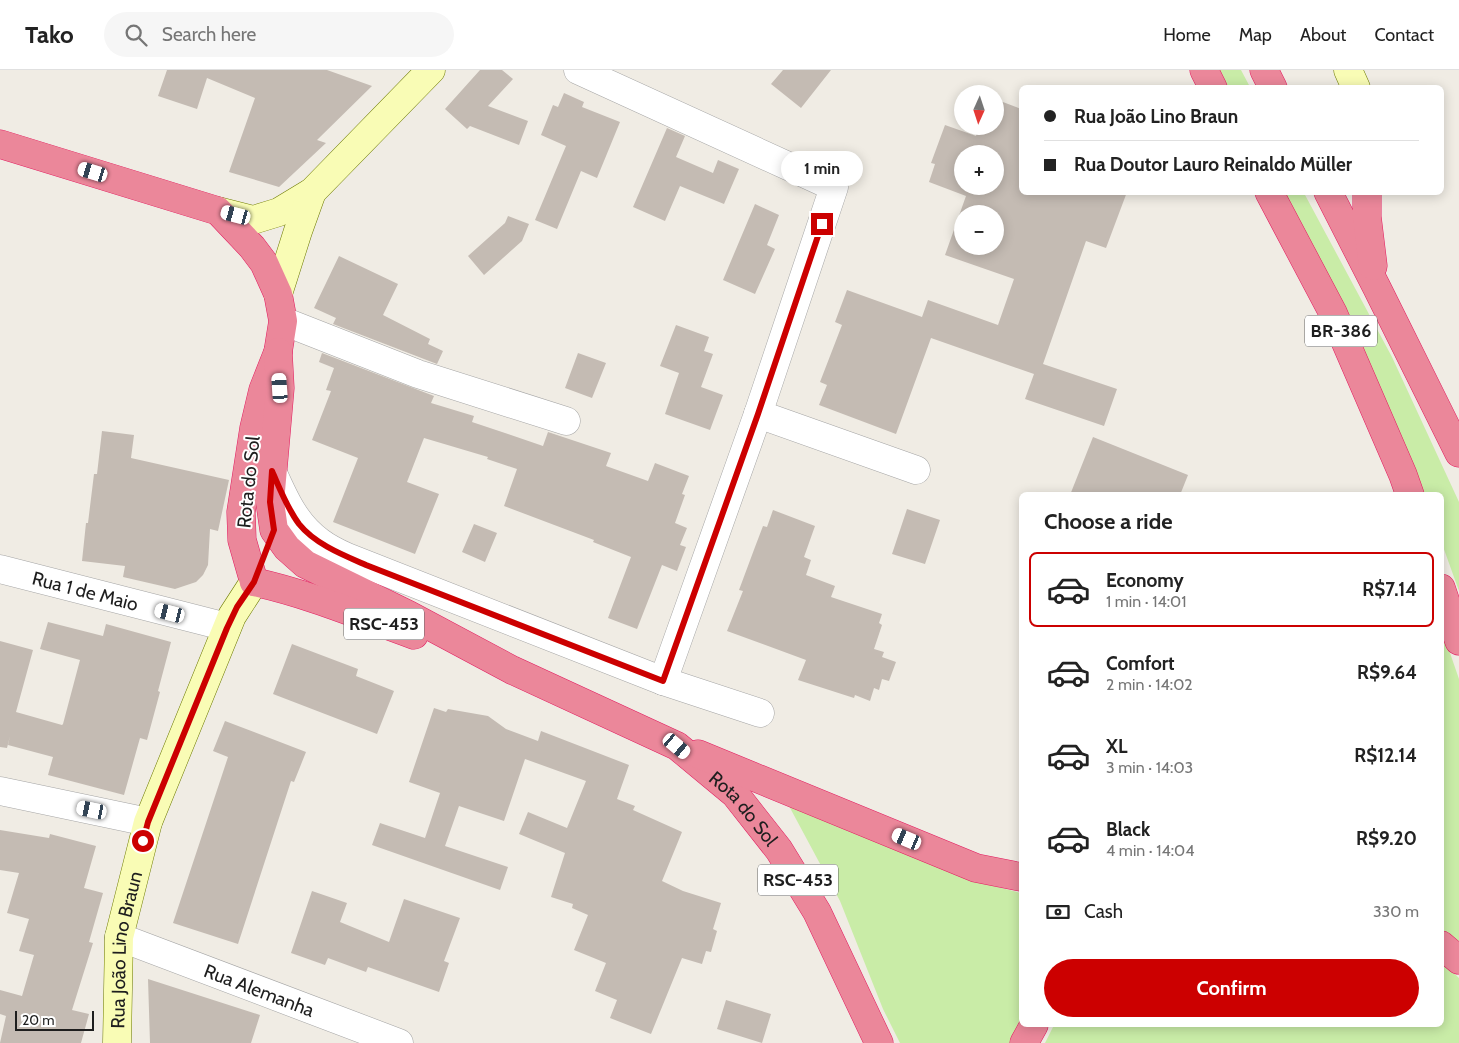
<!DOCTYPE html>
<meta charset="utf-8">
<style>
:root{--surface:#fff;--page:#f6f6f6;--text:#222;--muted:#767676;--line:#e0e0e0;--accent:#c00}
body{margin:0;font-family:Cabin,sans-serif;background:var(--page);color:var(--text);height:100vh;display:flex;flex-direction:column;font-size:19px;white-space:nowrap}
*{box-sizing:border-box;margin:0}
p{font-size:16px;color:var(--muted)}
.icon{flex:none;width:28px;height:28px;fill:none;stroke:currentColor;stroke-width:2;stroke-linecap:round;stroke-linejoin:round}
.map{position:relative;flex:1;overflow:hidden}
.panel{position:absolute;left:1019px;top:422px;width:425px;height:535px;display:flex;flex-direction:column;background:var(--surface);border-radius:8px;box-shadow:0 2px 12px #0003}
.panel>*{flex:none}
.guide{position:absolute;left:1019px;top:15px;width:425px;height:110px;border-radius:8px;box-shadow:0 2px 12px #0003;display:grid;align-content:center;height:110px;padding:0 25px;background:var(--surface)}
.needle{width:32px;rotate:183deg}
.controls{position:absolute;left:954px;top:15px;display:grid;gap:10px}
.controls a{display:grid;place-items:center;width:50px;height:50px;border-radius:50%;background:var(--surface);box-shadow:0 2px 12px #0003;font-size:25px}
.scale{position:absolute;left:15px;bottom:12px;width:79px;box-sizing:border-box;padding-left:5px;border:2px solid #1e1e1e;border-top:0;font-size:14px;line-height:18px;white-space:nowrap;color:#1e1e1e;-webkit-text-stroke:4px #fff;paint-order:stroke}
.end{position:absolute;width:22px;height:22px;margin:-11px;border:6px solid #c00;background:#fff;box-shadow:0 0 0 2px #fff}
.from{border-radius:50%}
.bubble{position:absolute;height:35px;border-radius:18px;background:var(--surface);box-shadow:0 2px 12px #0003;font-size:16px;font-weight:700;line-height:35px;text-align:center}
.car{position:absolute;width:15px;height:30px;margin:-15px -8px;border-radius:6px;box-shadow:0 0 4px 1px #0007;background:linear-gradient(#fff 24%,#345 0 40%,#fff 0 76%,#345 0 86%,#fff 0)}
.guide b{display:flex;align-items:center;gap:18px;height:48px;font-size:19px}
.guide b+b{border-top:1px solid var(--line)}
.guide i{width:12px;height:12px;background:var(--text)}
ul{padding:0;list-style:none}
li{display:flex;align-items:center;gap:15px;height:75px;margin:0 10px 8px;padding:0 15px;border:2px solid transparent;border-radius:8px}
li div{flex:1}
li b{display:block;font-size:19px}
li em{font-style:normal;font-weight:700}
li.current{border-color:var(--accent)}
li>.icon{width:45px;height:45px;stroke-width:1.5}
h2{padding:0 25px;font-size:22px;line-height:60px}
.pay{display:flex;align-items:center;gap:12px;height:55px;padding:0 25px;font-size:19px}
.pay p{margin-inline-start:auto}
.cta{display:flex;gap:10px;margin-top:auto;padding:10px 25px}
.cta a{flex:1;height:58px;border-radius:30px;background:var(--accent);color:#fff;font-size:20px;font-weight:700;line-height:58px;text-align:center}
header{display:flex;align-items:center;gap:30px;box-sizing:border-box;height:70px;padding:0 25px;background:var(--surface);border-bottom:1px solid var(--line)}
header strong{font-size:24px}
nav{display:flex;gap:28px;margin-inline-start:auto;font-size:18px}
.search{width:350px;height:45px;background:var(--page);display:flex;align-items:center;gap:12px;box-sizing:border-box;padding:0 18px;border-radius:28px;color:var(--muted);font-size:19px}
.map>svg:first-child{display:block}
.grass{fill:#c9eca7}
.building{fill:#c4bbb3;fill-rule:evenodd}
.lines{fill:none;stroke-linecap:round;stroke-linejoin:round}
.street-casing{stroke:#a5a5a5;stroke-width:29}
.secondary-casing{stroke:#6d7a00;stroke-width:29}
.highway-casing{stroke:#e21c60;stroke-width:29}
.street{stroke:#fff;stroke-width:28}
.secondary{stroke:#f9fcb5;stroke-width:28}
.highway{stroke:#eb879a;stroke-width:28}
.route{stroke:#c00;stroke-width:6}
.labels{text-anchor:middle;stroke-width:4;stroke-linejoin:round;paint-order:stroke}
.shield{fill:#fff;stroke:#626262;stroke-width:1}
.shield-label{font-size:18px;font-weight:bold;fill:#1e1e1e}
.street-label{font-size:19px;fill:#1e1e1e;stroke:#fff}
</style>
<header>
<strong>Tako</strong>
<div class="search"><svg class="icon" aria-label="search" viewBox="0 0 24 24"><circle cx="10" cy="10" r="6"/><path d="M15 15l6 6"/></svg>Search here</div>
<nav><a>Home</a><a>Map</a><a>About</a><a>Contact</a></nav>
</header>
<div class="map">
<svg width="1459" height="973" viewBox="0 0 1459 973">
<rect width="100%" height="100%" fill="#f0ece4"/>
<path class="grass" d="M1213 0H1241L1250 17H1222Z
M1279 123H1304L1392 287 1459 432V521L1441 471V425H1424Z
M1441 557 1459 609V873L1441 861Z
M789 736 975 811 1021 823V955L1016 973H900L883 939 840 831Z
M1441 891 1459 908V973H1045L1054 955H1441Z"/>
<path class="building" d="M167 0H327L372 16 317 70 326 73 279 117 229 102 255 28 207 8 197 39 158 26Z
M480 0H502L513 9 488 36 528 51 519 75 470 56 467 59 445 39Z
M783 0H831L801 38 771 14Z
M564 23 584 32 582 37 620 52 597 108 581 101 557 159 535 150 566 76 541 65 553 35 558 37Z
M995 29 1021 39V122H1127L1106 178 1086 171 1043 294 1117 319 1104 356 1025 329 1034 304 931 268 896 364 819 335 827 315 820 312 842 255 835 252 847 220 922 247 928 230 998 255 1014 209 945 185 966 126 929 112 935 94 931 93 945 55 976 66 979 56H995ZM962 84H995V116H962ZM962 144H995V176H962Z
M667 58 685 66 676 87 713 103 718 90 739 99 724 134 680 116 665 151 633 137Z
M755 134 779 145 767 175 775 179 755 224 723 210Z
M508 146 529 154 522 171 484 205 468 186 505 153Z
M339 186 398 214 383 245 430 269 428 274 443 281 437 294 333 254 336 248 314 238Z
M676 255 709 267 704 281 713 284 701 317 723 325 710 360 665 344 679 303 660 296Z
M322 283 434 326 431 333 474 346 472 352 508 364 543 376 548 362 611 383 606 396 648 411 655 393 689 406 682 424 685 425 675 453 687 458 680 475 686 477 677 501 662 495 637 559 608 548 631 487 593 472 594 470 504 436 517 399 487 389 488 387 424 368 407 412 439 424 415 484 333 452 358 388 312 370 331 321 326 320 334 298 319 292Z
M578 283 606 293 592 328 565 318Z
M102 361 134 365 131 388 229 410 218 461 210 459 208 495 203 505 196 512 175 519 123 507 125 496 82 491 86 453H88L94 404H97Z
M1093 367 1188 405 1180 425H1070Z
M907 439 940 450 925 494 892 484Z
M773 440 815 456 804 487 811 490 806 505 835 516 831 527 882 544 879 553 882 555 874 579 884 582 882 587 896 592 889 611 882 609 879 620 874 618 870 631 855 625 854 628 798 610 806 590 727 561 743 521 739 520 755 477 763 456 767 457Z
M474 454 497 463 485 492 462 482Z
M48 552 103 566 106 554 171 572 158 621 160 622 147 670 140 668 124 725 48 705 53 687 8 675 10 666 7 678 0 677V571L33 580 16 642 62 655 63 654 80 590 40 579Z
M292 574 358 599 356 606 394 621 377 664 273 624Z
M434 638 446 642 448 639 488 646 506 659 538 671 541 661 629 695 617 729 635 736 633 740 682 762 662 811 683 821 721 833 713 859 717 861 711 882 706 881 702 894 682 888 651 964 610 948 617 930 595 921 606 893 574 880 588 845 572 838 573 834 551 827 565 783 519 764 528 742 567 758 586 711 525 689 504 751 459 736 445 776 508 797 500 820 372 775 380 753 425 768 440 723 409 712Z
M225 651 306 682 294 712 291 711 238 874 173 853 228 687 213 681Z
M0 760 49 768 50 764 96 776 84 818 103 823 89 872 93 873 72 940 89 944 81 973H0L6 946 0 944V920L22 926 34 885 19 881 29 849 7 843 19 803 0 800Z
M312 821 347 833 340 852 389 872 404 829 460 848 444 891 449 893 439 922 368 897 366 902 328 888 325 895 291 883Z
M148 909 260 945 251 973H150Z
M726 930 771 944 762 973 717 959Z"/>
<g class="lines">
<defs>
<g id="street">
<path d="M578 0 834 117 758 344 663 611"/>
<path d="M283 251 418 304 566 351"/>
<path d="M758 344 916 400"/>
<path d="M272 401C284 428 295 454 320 472 328 478 338 483 347 487L663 611 760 643"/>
<path id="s1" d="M0 499 227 557"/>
<path d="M0 721 148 752"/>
<path id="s2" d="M119 867 399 973"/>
</g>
<g id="secondary">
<path d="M1348 0 1356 18"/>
<path d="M218 141 253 150 279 142 312 122 431 0"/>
<path d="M278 224 298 161 312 122"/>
<path id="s3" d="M117 973 119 867 148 752 232 546 254 512"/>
</g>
<g id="highway">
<path d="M1204 0 1213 18"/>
<path d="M1264 0 1273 18"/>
<path d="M0 74 218 141 252 177 264 193 278 224 283 251 278 282 263 320 254 358 241 442 242 470 254 512"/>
<path d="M1269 122 1333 243 1403 405 1410 425"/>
<path d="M1328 122 1377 218 1459 383"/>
<path d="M1367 122V147L1373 196"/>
<path id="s4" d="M278 282 280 318 270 432 274 460 287 478 305 494 409 545 512 600 677 676 735 724 779 780 817 842 879 973"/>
<path d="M254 512C309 524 361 546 414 565"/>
<path d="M1441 518 1459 571"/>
<path d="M698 684 976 798 1021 807"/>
<path d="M1441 875 1459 890"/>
<path d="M1024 973 1034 955"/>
</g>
</defs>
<use href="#street" class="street-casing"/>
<use href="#secondary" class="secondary-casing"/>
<use href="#highway" class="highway-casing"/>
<use href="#street" class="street"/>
<use href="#secondary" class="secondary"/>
<use href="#highway" class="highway"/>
</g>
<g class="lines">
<path class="route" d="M143 771 148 752 227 558 237 537 254 512 274 460 270 432 272 401C280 419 287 438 299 454 315 474 343 485 366 495L663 611 758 344 822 154"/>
</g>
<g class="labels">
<g class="shield">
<rect x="1305" y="245.5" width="72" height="31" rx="4"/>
<rect x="344" y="538.5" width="80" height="31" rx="4"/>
<rect x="758" y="794.5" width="80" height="31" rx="4"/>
</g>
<g class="shield-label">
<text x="1341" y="267">BR-386</text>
<text x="384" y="560">RSC-453</text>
<text x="798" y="816">RSC-453</text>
</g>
<g class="street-label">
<text transform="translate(248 412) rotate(-84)" y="7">Rota do Sol</text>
<text dy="7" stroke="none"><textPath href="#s1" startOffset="88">Rua 1 de Maio</textPath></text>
<text dy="7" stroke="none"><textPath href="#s4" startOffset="731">Rota do Sol</textPath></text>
<text dy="7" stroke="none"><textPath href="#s3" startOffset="94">Rua João Lino Braun</textPath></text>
<text dy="7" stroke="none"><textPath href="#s2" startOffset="150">Rua Alemanha</textPath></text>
</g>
</g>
</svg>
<div class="controls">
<a><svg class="needle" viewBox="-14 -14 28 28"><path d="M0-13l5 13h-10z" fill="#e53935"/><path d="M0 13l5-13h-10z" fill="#767676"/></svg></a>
<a>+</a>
<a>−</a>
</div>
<div class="scale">20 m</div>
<i class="end from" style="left:143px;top:771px"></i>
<i class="end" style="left:822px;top:154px"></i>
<div class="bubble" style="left:781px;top:81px;width:82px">1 min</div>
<i class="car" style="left:93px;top:102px;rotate:287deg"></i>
<i class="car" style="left:236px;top:145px;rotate:285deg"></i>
<i class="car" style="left:280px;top:318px;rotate:356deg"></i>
<i class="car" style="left:170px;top:543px;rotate:284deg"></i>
<i class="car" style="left:677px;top:676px;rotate:130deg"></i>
<i class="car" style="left:92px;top:740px;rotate:282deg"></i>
<i class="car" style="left:907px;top:769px;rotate:293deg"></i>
<div class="guide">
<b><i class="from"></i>Rua João Lino Braun</b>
<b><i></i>Rua Doutor Lauro Reinaldo Müller</b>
</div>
<section class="panel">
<h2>Choose a ride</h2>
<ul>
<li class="current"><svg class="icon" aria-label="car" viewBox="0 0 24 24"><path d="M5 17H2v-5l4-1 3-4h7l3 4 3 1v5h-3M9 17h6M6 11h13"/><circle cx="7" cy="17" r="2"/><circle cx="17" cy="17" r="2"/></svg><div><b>Economy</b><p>1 min · 14:01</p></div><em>R$7.14</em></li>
<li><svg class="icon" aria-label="car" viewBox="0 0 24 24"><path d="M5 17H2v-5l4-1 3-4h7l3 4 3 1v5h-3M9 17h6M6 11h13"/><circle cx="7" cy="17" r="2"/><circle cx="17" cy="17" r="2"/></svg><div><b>Comfort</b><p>2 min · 14:02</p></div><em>R$9.64</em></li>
<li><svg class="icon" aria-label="car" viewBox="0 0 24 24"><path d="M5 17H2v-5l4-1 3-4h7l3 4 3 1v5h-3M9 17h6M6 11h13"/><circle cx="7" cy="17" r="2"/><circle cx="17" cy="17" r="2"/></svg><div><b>XL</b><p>3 min · 14:03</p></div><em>R$12.14</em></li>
<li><svg class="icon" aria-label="car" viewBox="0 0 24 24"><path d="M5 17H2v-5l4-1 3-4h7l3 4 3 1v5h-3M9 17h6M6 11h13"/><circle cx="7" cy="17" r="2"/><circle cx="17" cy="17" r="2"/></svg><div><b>Black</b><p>4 min · 14:04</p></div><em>R$9.20</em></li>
</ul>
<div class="pay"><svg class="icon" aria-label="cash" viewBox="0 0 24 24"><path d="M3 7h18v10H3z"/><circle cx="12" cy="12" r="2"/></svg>Cash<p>330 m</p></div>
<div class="cta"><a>Confirm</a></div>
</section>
</div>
